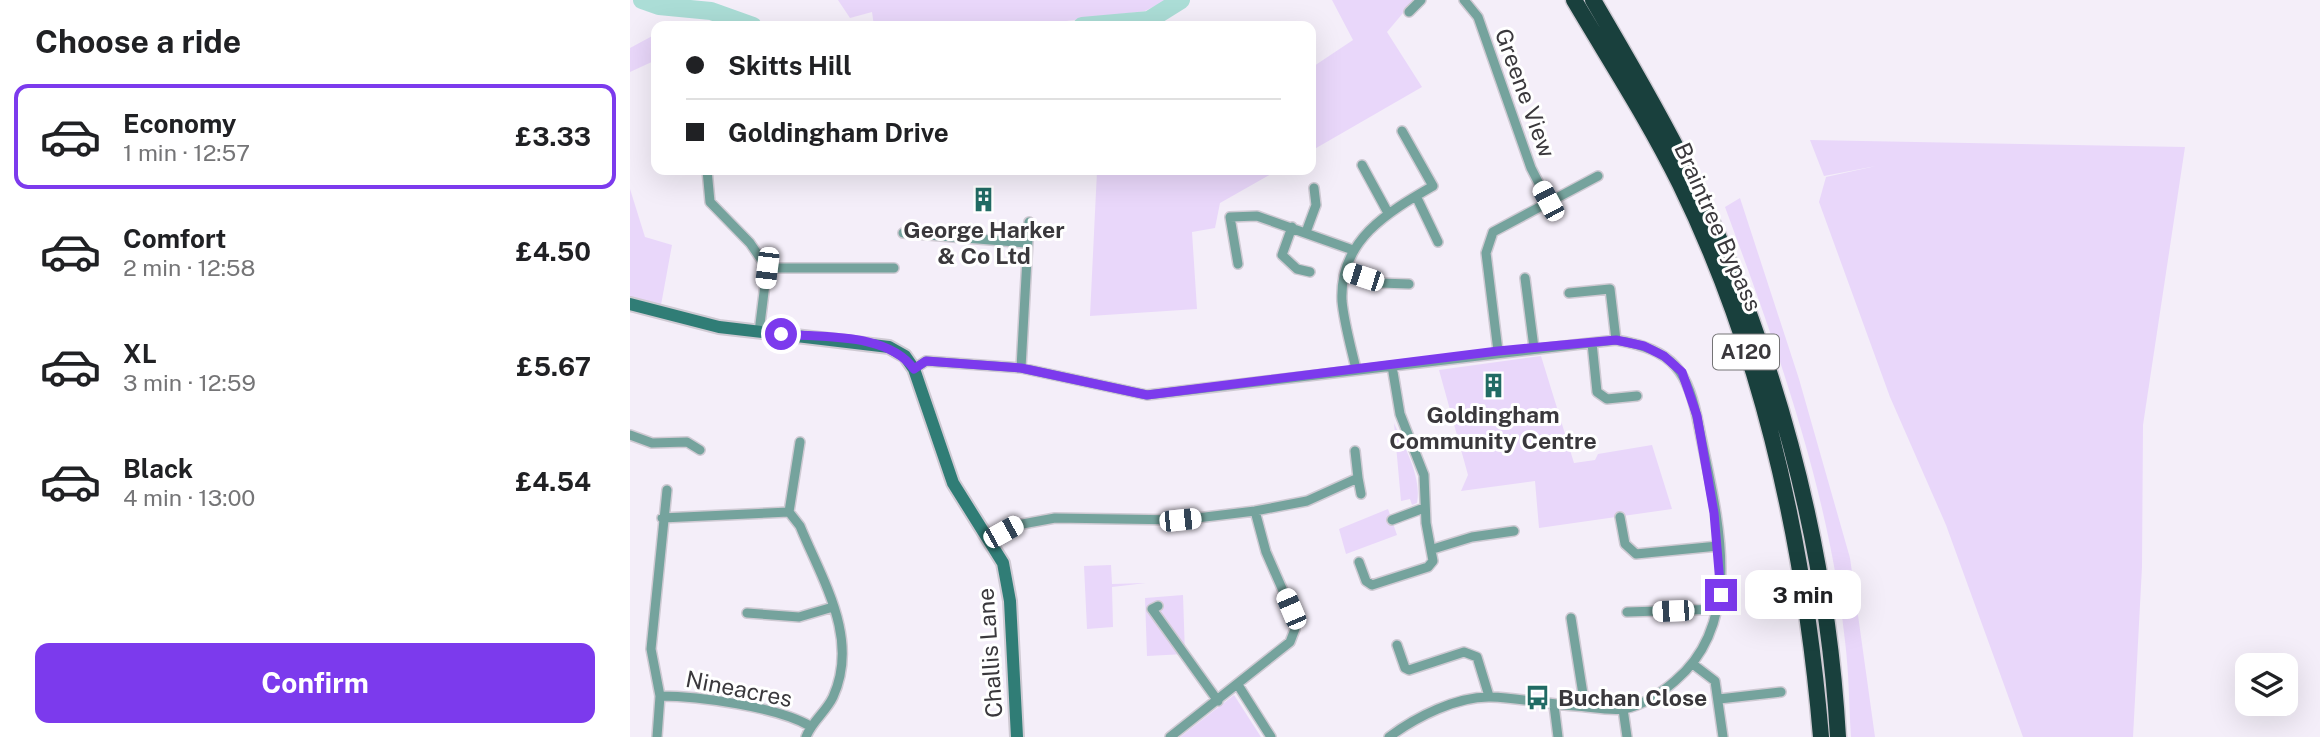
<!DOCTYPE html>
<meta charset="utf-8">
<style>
:root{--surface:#fff;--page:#f6f6f6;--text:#202124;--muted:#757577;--line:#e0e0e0;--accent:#7c3aed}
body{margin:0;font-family:"Public Sans",sans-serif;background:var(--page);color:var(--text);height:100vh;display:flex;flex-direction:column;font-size:26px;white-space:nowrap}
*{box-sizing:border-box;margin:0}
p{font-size:23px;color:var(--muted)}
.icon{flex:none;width:38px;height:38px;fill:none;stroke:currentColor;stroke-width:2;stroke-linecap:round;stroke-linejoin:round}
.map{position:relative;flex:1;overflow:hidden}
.drawer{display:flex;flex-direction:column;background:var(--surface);width:630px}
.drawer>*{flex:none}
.banner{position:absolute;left:21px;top:21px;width:665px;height:154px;border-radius:14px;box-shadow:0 7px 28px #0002;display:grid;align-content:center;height:154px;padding:0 35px;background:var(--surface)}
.fabs{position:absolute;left:1605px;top:653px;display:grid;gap:14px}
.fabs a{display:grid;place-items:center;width:63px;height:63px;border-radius:14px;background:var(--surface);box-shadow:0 7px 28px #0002;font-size:35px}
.end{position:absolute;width:32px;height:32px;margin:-16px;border:9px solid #7c3aed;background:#fff;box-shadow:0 0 0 4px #fff}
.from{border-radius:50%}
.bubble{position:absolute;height:49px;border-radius:14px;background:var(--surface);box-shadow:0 7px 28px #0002;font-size:23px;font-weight:700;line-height:49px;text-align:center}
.car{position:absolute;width:21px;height:42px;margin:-21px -10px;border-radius:9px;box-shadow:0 0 5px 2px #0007;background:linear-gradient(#fff 24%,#345 0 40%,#fff 0 76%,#345 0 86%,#fff 0)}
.banner b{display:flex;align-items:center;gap:24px;height:66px;font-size:26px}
.banner b+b{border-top:2px solid var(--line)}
.banner i{width:18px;height:18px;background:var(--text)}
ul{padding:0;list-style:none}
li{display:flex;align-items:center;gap:21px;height:105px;margin:0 14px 10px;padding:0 21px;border:4px solid transparent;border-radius:14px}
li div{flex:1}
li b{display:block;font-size:26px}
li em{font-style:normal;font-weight:700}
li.on{border-color:var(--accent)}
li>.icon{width:63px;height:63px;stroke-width:1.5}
h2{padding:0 35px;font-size:32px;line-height:84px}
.button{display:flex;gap:14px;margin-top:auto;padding:14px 35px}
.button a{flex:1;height:80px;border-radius:14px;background:var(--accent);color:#fff;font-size:28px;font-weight:700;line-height:80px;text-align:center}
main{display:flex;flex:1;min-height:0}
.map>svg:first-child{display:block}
.green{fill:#e9d7fa}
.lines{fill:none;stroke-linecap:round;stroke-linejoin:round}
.river{stroke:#abddd6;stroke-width:18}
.street-casing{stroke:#cfcad3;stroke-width:12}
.secondary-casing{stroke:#cfcad3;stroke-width:16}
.highway-casing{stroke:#cfcad3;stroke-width:19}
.street{stroke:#75a39d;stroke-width:9}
.secondary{stroke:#307d76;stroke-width:12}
.highway{stroke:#19403d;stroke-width:16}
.route{stroke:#7c3aed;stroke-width:9}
.labels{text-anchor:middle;stroke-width:6;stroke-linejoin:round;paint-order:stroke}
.shield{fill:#fff;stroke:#757476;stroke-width:2}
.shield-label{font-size:21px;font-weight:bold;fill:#3a383c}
.street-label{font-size:23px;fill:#3a383c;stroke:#fff}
.poi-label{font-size:23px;font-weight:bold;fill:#3a383c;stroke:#fff}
</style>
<main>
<section class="drawer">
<h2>Choose a ride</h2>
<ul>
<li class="on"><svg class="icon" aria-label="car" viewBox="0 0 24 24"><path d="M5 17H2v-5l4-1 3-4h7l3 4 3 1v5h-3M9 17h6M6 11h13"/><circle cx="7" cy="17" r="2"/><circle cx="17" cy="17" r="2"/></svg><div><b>Economy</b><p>1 min · 12:57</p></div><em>£3.33</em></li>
<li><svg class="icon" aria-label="car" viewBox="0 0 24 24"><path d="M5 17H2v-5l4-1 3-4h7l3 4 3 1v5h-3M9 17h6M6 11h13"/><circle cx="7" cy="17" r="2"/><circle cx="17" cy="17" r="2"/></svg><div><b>Comfort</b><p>2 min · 12:58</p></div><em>£4.50</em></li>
<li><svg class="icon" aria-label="car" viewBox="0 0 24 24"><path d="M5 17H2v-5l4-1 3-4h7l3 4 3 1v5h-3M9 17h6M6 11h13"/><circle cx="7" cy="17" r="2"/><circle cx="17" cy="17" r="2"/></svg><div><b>XL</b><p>3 min · 12:59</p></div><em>£5.67</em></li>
<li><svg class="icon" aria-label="car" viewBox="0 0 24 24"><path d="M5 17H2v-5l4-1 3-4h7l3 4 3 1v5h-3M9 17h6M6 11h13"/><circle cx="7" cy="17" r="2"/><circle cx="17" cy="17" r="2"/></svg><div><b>Black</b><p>4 min · 13:00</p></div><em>£4.54</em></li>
</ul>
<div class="button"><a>Confirm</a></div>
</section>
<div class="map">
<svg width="1690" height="737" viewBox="0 0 1690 737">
<rect width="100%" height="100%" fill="#f4eef9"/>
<path class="green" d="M208 0H537L515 11 397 26H244L242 12 220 18Z
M702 0H784L757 32 792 87 681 151V68L723 40Z
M26 34V60L0 72V48Z
M1180 140 1555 147 1513 425 1512 567 1503 737H1393L1316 525 1260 397 1189 202 1196 177 1246 166 1194 176Z
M648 170 590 203 585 228 562 232 567 309 460 316 467 171Z
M0 189 15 237 42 245 31 305 0 298Z
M1110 198 1169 379 1220 558 1245 737H1221C1219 705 1219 673 1215 641 1199 491 1147 348 1095 207Z
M911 356 944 463 965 460 968 454 1022 445 1042 509 909 528 905 481 831 491 838 475 809 370Z
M764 423C774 447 792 476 787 503L782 505 780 499 771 501Z
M758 509 767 535 716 554 709 529Z
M481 565 482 584 516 583 482 587 483 627 457 629 454 566Z
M553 595 555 654 517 656 515 598Z
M604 695 631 737H550Z"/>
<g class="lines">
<path class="river" d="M12 0 29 6 81 11 123 26
M452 26 519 20 551 0"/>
<defs>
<path id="street" d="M834 0 848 17 901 168 918 201
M779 12 791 0
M732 165 757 211
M77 170 80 202 120 243 137 268 129 332
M786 196 808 242
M662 227 652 255 667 269 680 272
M676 232 686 205 684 188
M273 233 396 243
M608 264 600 217 627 216 723 250
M137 268H264
M717 272 750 283 779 284
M895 278 904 348
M939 293 980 289 986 340
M962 343 967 392 977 399 1007 396
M868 351 856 253 863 232 968 176
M391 368 399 222
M284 369 296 361 391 368 517 395 986 340C1044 350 1058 370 1069 427 1085 509 1119 619 1045 681 1030 694 1013 705 994 709 979 711 961 707 946 706 918 704 889 698 861 697 827 696 786 717 759 737
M726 369C721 347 714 323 712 301 709 240 758 212 803 186L772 131
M0 435 22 443 57 442 70 450
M728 478 731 494
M159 512 170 442
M990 517 995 544 1006 554 1088 546
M32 518 159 512 170 526C192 580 230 638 203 697 196 712 182 721 176 737
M762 520 794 508
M359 540 387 525 425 518 550 520 625 511 677 501 728 478 725 451
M803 549 842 537 884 531
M729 562 736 581 742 585 798 567 803 561 796 523 794 475 770 414 762 366
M528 606 522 609 588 701
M997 612 1090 609
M117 613 169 617 203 607
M941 618 955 707
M767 645 775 668 779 670 834 652 847 657 859 696
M1064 665 1085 681 1093 737
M608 685 641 737
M30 696C69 696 147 707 180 726
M1089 699 1151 692
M924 705 928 737
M993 709 997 737
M27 737 30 696 21 649 37 490
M540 737 660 642 665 629 661 609 636 552 625 511"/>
<path id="secondary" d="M0 304 89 327 259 347 275 356 284 369 323 483 373 563 380 601 387 737"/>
<path id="highway" d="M944 0C980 61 1019 121 1050 184 1134 356 1175 548 1191 737
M963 0C995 55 1028 110 1056 167 1143 343 1197 541 1208 737"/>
</defs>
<use href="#street" class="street-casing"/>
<use href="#secondary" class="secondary-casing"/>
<use href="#highway" class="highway-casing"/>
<use href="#street" class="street"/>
<use href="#secondary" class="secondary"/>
<use href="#highway" class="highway"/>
</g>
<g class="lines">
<path class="route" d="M151 334C193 338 257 332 284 369L296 361 391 368 517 395 868 351 986 340 1014 346 1034 356 1052 372 1067 416 1084 513 1091 595"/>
</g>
<defs>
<symbol id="building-bare" viewBox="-9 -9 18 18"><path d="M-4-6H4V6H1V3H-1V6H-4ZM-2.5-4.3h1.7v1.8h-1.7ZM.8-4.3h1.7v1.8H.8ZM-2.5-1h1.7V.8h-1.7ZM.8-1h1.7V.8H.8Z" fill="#216b64" stroke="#fff" stroke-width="2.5" paint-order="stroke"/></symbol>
<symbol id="bus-bare" viewBox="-9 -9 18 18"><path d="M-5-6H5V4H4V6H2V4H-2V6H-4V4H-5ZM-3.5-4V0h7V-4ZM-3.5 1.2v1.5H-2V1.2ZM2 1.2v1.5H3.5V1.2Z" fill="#216b64" stroke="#fff" stroke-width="2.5" paint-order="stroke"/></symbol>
</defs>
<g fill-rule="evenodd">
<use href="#building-bare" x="336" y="182" width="35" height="35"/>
<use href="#building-bare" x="846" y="368" width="35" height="35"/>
<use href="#bus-bare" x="890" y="680" width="35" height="35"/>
</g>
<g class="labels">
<rect class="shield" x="1083" y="334.5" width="66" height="35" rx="5"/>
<g class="shield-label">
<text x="1116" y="359">A120</text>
</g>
<g class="street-label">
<text transform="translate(895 93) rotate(70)" y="8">Greene View</text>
<text transform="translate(1088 227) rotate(66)" y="8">Braintree Bypass</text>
<text transform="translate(360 653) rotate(-94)" y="8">Challis Lane</text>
<text transform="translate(109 689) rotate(11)" y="8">Nineacres</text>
</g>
<g class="poi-label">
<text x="354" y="238">George Harker<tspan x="354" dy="26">&amp; Co Ltd</tspan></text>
<text x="863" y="423">Goldingham<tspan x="863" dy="26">Community Centre</tspan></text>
<text x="928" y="706" text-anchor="start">Buchan Close</text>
</g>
</g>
</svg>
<div class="fabs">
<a><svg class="icon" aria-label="layers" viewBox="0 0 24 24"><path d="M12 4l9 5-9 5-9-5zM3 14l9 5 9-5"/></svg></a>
</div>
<i class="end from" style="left:151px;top:334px"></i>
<i class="end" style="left:1091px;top:595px"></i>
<div class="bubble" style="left:1115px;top:570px;width:116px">3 min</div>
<i class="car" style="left:918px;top:201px;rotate:332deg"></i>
<i class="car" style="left:137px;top:268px;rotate:187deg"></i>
<i class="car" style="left:733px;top:277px;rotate:288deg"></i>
<i class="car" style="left:550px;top:520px;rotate:84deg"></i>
<i class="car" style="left:373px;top:532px;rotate:61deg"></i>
<i class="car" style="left:661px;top:609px;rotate:337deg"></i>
<i class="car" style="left:1043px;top:611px;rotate:268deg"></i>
<div class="banner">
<b><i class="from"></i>Skitts Hill</b>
<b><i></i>Goldingham Drive</b>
</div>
</div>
</main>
